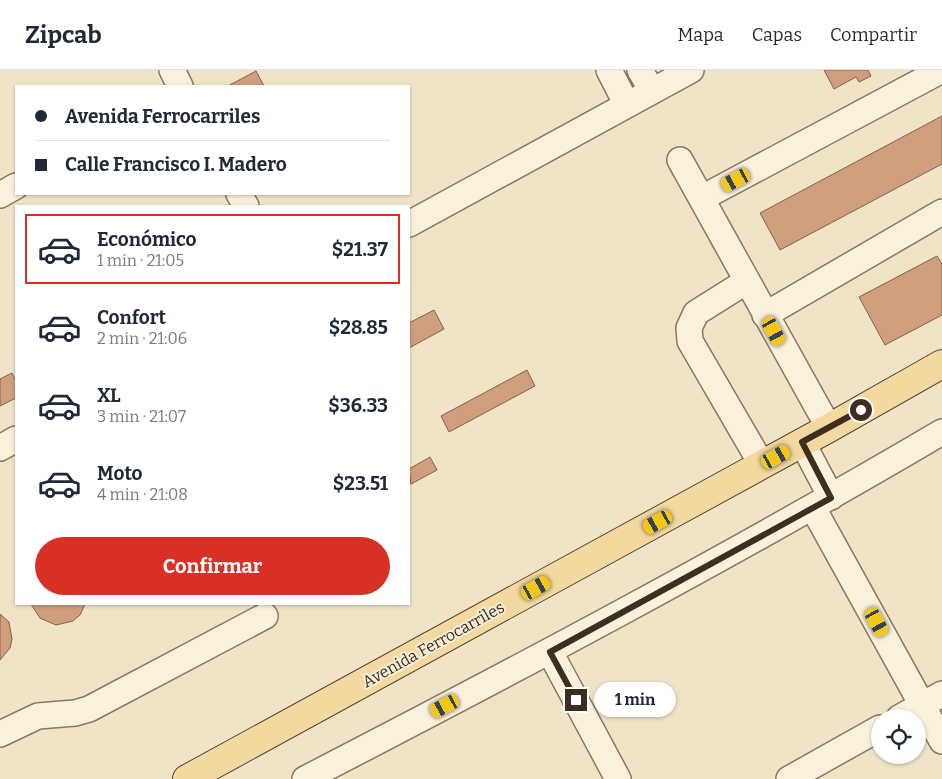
<!DOCTYPE html>
<html lang="es">
<meta charset="utf-8">
<style>
:root{--surface:#fff;--page:#f2f2f3;--text:#1f2937;--muted:#747a83;--line:#e0e1e3;--accent:#d93025}
body{margin:0;font-family:Bitter,serif;background:var(--page);color:var(--text);height:100vh;display:flex;flex-direction:column;font-size:19px;white-space:nowrap}
*{box-sizing:border-box;margin:0}
p{font-size:16px;color:var(--muted)}
.icon{flex:none;width:28px;height:28px;fill:none;stroke:currentColor;stroke-width:2;stroke-linecap:round;stroke-linejoin:round}
.map{position:relative;flex:1;overflow:hidden}
.sheet{position:absolute;left:15px;top:135px;width:395px;height:400px;display:flex;flex-direction:column;background:var(--surface);border-radius:0px;box-shadow:0 1px 4px #0004}
.sheet>*{flex:none}
.guide{position:absolute;left:15px;top:15px;width:395px;height:110px;border-radius:0px;box-shadow:0 1px 4px #0004;display:grid;align-content:center;height:110px;padding:0 20px;background:var(--surface)}
.tools{position:absolute;left:871px;top:639px;display:grid;gap:10px}
.tools a{display:grid;place-items:center;width:55px;height:55px;border-radius:50%;background:var(--surface);box-shadow:0 1px 4px #0004;font-size:25px}
.end{position:absolute;width:22px;height:22px;margin:-11px;border:6px solid #3d2e20;background:#fff;box-shadow:0 0 0 2px #fff}
.from{border-radius:50%}
.bubble{position:absolute;height:35px;border-radius:18px;background:var(--surface);box-shadow:0 1px 4px #0004;font-size:16px;font-weight:700;line-height:35px;text-align:center}
.car{position:absolute;width:15px;height:30px;margin:-15px -8px;border-radius:6px;box-shadow:0 0 4px 1px #0007;background:linear-gradient(#f5c518 24%,#345 0 40%,#f5c518 0 76%,#345 0 86%,#f5c518 0)}
.guide b{display:flex;align-items:center;gap:18px;height:48px;font-size:19px}
.guide b+b{border-top:1px solid var(--line)}
.guide i{width:12px;height:12px;background:var(--text)}
ul{padding:9px 0 0;list-style:none}
li{display:flex;align-items:center;gap:15px;height:70px;margin:0 10px 8px;padding:0 10px;border:2px solid transparent;border-radius:0px}
li div{flex:1}
li b{display:block;font-size:19px}
li em{font-style:normal;font-weight:700}
li.current{border-color:var(--accent)}
li>.icon{width:45px;height:45px;stroke-width:1.5}
.primary-button{display:flex;gap:10px;margin-top:auto;padding:10px 20px}
.primary-button a{flex:1;height:58px;border-radius:30px;background:var(--accent);color:#fff;font-size:20px;font-weight:700;line-height:58px;text-align:center}
header{display:flex;align-items:center;gap:30px;box-sizing:border-box;height:70px;padding:0 25px;background:var(--surface);border-bottom:1px solid var(--line)}
header strong{font-size:24px}
nav{display:flex;gap:28px;margin-inline-start:auto;font-size:18px}
.map>svg:first-child{display:block}
.building{fill:#cf9f7d;stroke:#8d5f41}
.lines{fill:none;stroke-linecap:round;stroke-linejoin:round}
.minor-casing{stroke:#8d765c;stroke-width:28}
.major-casing{stroke:#5b4430;stroke-width:30}
.minor{stroke:#faf1dc;stroke-width:25}
.major{stroke:#f3d9a0;stroke-width:28}
.route{stroke:#3d2e20;stroke-width:6}
.labels{text-anchor:middle;stroke-width:4;stroke-linejoin:round;paint-order:stroke}
.street-label{font-size:16px;fill:#3d2e20;stroke:#f7eed8}
</style>
<header>
<strong>Zipcab</strong>
<nav><a>Mapa</a><a>Capas</a><a>Compartir</a></nav>
</header>
<div class="map">
<svg width="942" height="709" viewBox="0 0 942 709">
<rect width="100%" height="100%" fill="#f0e4c8"/>
<path class="building" d="M824 0H868L871 6 859 12 856 7 834 19Z
M256 1 264 16H228L241 9Z
M942 46V94L780 180 760 143Z
M937 186 942 194V245L885 275 859 227Z
M434 240 444 259 409 278V253Z
M527 300 535 316 449 362 441 346Z
M12 303 16 311V328L0 336V309Z
M430 387 437 400 411 414 409 399Z
M31 534H85L80 545 73 551 56 555 40 548Z
M0 544 9 552 12 569 10 578 0 590Z"/>
<g class="lines">
<defs>
<path id="minor" d="M172 0 180 16
M609 0 627 35
M640 0 652 21
M680 90 829 358
M239 124 246 136
M0 125 16 116
M702 128 942 0
M409 154 691 0
M747 211 696 243 689 258 690 271 762 395
M765 245 942 142
M802 372 831 427
M0 378 16 369
M813 438 942 671
M550 582 618 709
M899 648 942 624
M0 664 38 646 75 643 89 639 265 546
M305 709C520 598 733 485 942 362
M789 709 880 658"/>
<path id="major" d="M187 709 829 358 942 294"/>
</defs>
<use href="#minor" class="minor-casing"/>
<use href="#major" class="major-casing"/>
<use href="#minor" class="minor"/>
<use href="#major" class="major"/>
</g>
<g class="lines">
<path class="route" d="M576 630 550 582 831 428 802 372 861 340"/>
</g>
<g class="labels">
<g class="street-label">
<text transform="translate(433 574) rotate(-29)" y="6">Avenida Ferrocarriles</text>
</g>
</g>
</svg>
<div class="tools">
<a><svg class="icon" aria-label="locate" viewBox="0 0 24 24"><circle cx="12" cy="12" r="6"/><path d="M12 2v4M12 18v4M2 12h4M18 12h4"/></svg></a>
</div>
<i class="end from" style="left:861px;top:340px"></i>
<i class="end" style="left:576px;top:630px"></i>
<div class="bubble" style="left:594px;top:612px;width:82px">1 min</div>
<i class="car" style="left:736px;top:110px;rotate:242deg"></i>
<i class="car" style="left:774px;top:261px;rotate:151deg"></i>
<i class="car" style="left:776px;top:387px;rotate:61deg"></i>
<i class="car" style="left:658px;top:452px;rotate:241deg"></i>
<i class="car" style="left:536px;top:518px;rotate:61deg"></i>
<i class="car" style="left:877px;top:552px;rotate:151deg"></i>
<i class="car" style="left:445px;top:636px;rotate:242deg"></i>
<div class="guide">
<b><i class="from"></i>Avenida Ferrocarriles</b>
<b><i></i>Calle Francisco I. Madero</b>
</div>
<section class="sheet">
<ul>
<li class="current"><svg class="icon" aria-label="car" viewBox="0 0 24 24"><path d="M5 17H2v-5l4-1 3-4h7l3 4 3 1v5h-3M9 17h6M6 11h13"/><circle cx="7" cy="17" r="2"/><circle cx="17" cy="17" r="2"/></svg><div><b>Económico</b><p>1 min · 21:05</p></div><em>$21.37</em></li>
<li><svg class="icon" aria-label="car" viewBox="0 0 24 24"><path d="M5 17H2v-5l4-1 3-4h7l3 4 3 1v5h-3M9 17h6M6 11h13"/><circle cx="7" cy="17" r="2"/><circle cx="17" cy="17" r="2"/></svg><div><b>Confort</b><p>2 min · 21:06</p></div><em>$28.85</em></li>
<li><svg class="icon" aria-label="car" viewBox="0 0 24 24"><path d="M5 17H2v-5l4-1 3-4h7l3 4 3 1v5h-3M9 17h6M6 11h13"/><circle cx="7" cy="17" r="2"/><circle cx="17" cy="17" r="2"/></svg><div><b>XL</b><p>3 min · 21:07</p></div><em>$36.33</em></li>
<li><svg class="icon" aria-label="car" viewBox="0 0 24 24"><path d="M5 17H2v-5l4-1 3-4h7l3 4 3 1v5h-3M9 17h6M6 11h13"/><circle cx="7" cy="17" r="2"/><circle cx="17" cy="17" r="2"/></svg><div><b>Moto</b><p>4 min · 21:08</p></div><em>$23.51</em></li>
</ul>
<div class="primary-button"><a>Confirmar</a></div>
</section>
</div>
